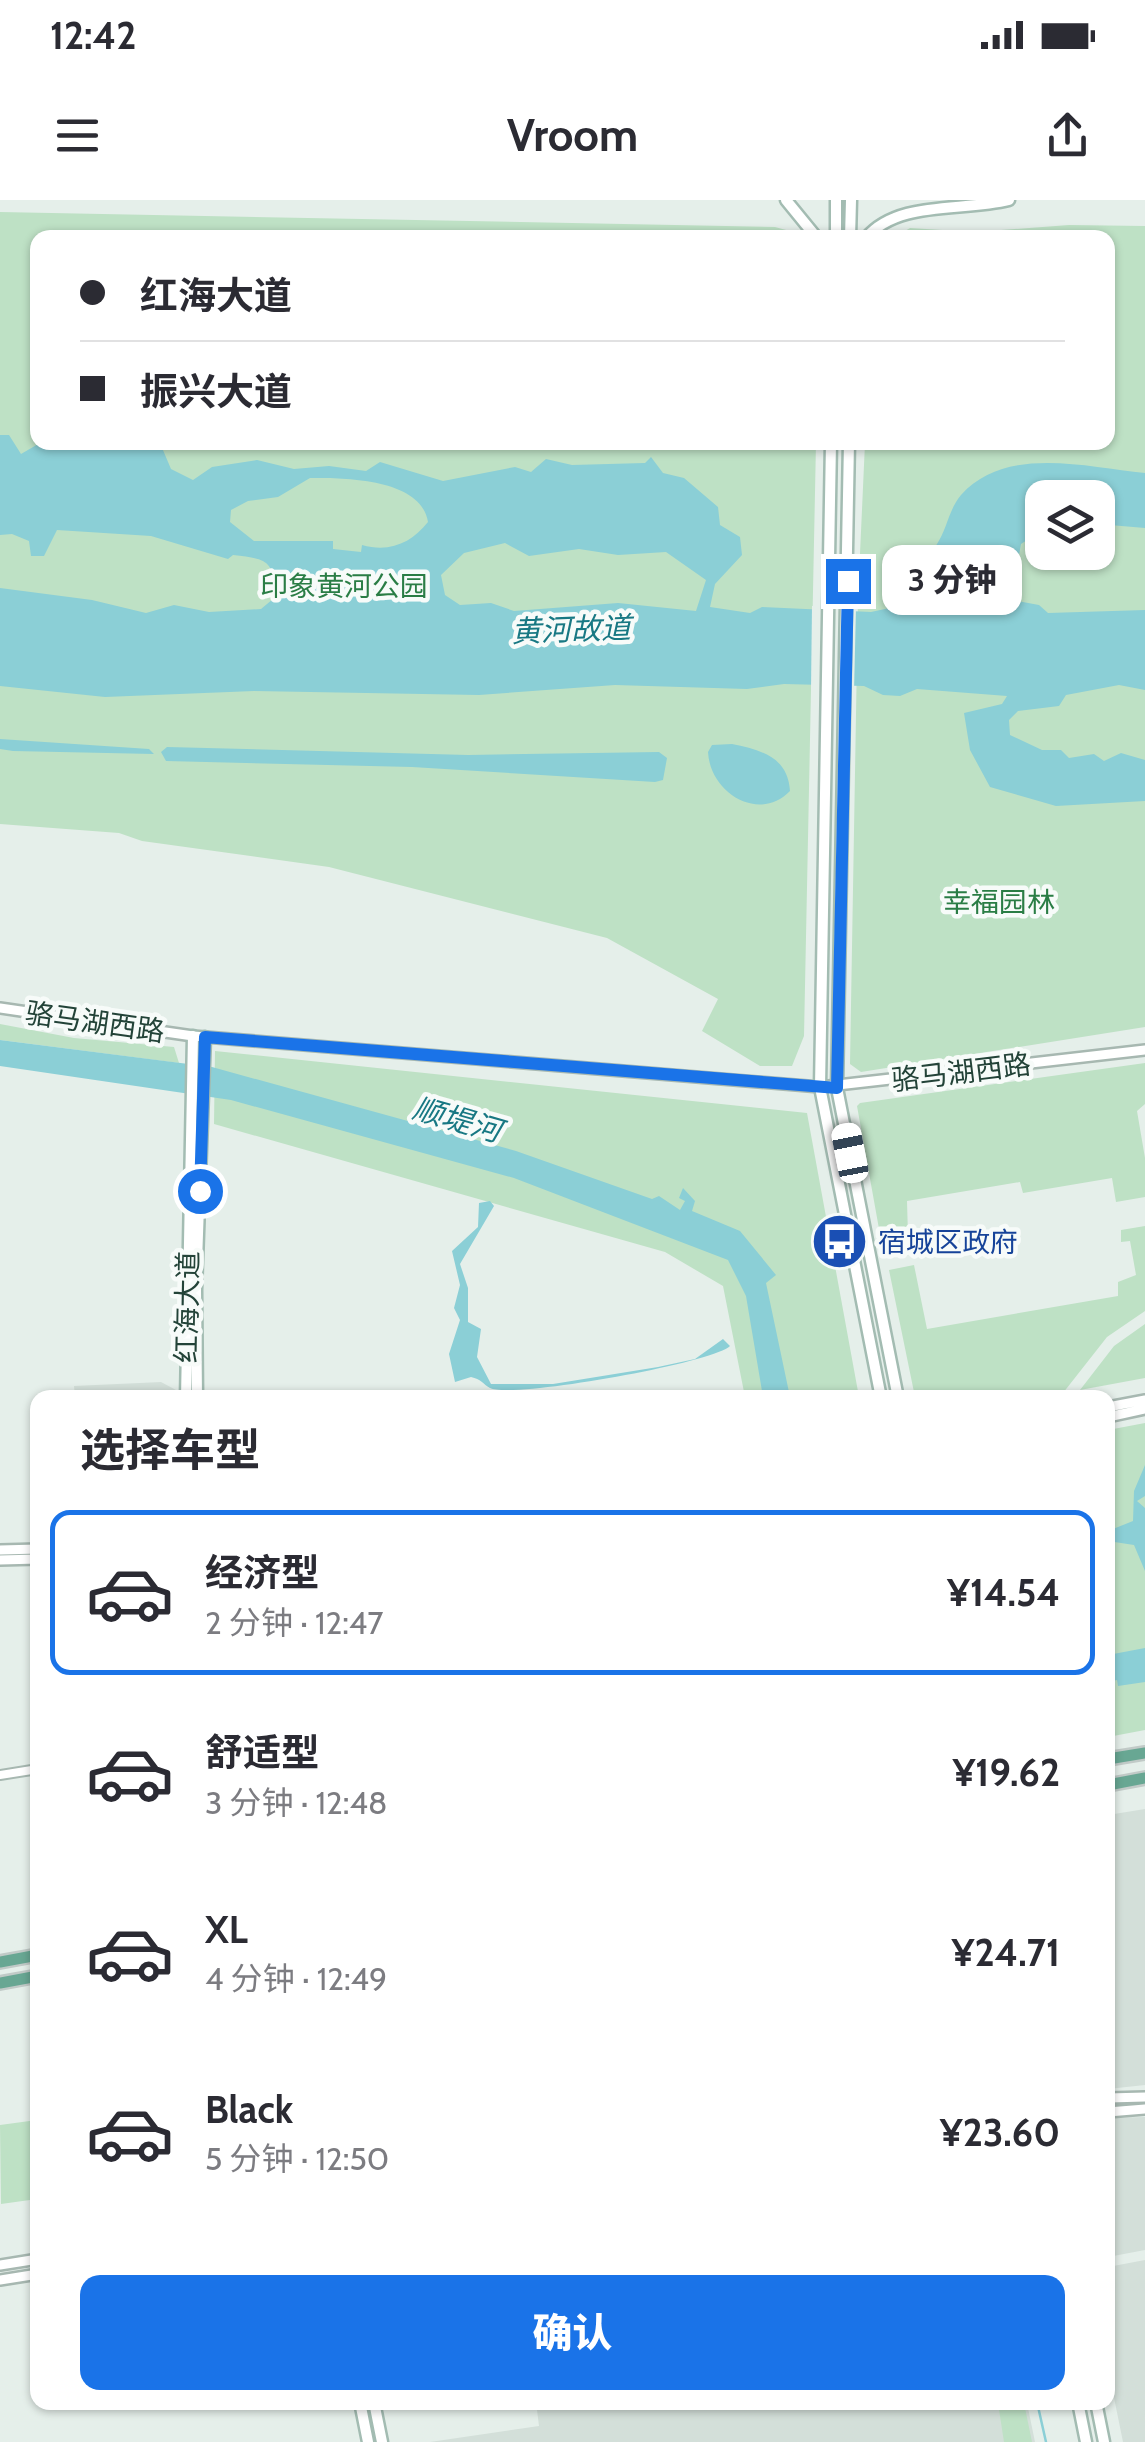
<!DOCTYPE html>
<html lang="zh">
<meta charset="utf-8">
<style>
:root{--surface:#fff;--page:#f7f7f7;--text:#2b2b33;--muted:#7c7c81;--line:#e1e1e2;--accent:#1a73e8}
body{margin:0;font-family:Cabin,"Noto Sans SC",sans-serif;background:var(--page);color:var(--text);height:100vh;display:flex;flex-direction:column;font-size:38px;white-space:nowrap}
*{box-sizing:border-box;margin:0}
p{font-size:32px;color:var(--muted)}
.icon{flex:none;width:55px;height:55px;fill:none;stroke:currentColor;stroke-width:2;stroke-linecap:round;stroke-linejoin:round}
.map{position:relative;flex:1;overflow:hidden}
.drawer{position:absolute;left:30px;top:1190px;width:1085px;height:1020px;display:flex;flex-direction:column;background:var(--surface);border-radius:20px;box-shadow:0 2px 8px #0004}
.drawer>*{flex:none}
.hud{position:absolute;left:30px;top:30px;width:1085px;height:220px;border-radius:20px;box-shadow:0 2px 8px #0004;display:grid;align-content:center;height:220px;padding:0 50px;background:var(--surface)}
.buttons{position:absolute;left:1025px;top:280px;display:grid;gap:20px}
.buttons a{display:grid;place-items:center;width:90px;height:90px;border-radius:20px;background:var(--surface);box-shadow:0 2px 8px #0004;font-size:50px}
.end{position:absolute;width:45px;height:45px;margin:-22px;border:12px solid #1a73e8;background:#fff;box-shadow:0 0 0 5px #fff}
.from{border-radius:50%}
.bubble{position:absolute;height:70px;border-radius:20px;background:var(--surface);box-shadow:0 2px 8px #0004;font-size:32px;font-weight:800;line-height:70px;text-align:center}
.car{position:absolute;width:30px;height:60px;margin:-30px -15px;border-radius:12px;box-shadow:0 0 8px 2px #0007;background:linear-gradient(#fff 24%,#345 0 40%,#fff 0 76%,#345 0 86%,#fff 0)}
.hud b{display:flex;align-items:center;gap:35px;height:95px;font-size:38px}
.hud b+b{border-top:2px solid var(--line)}
.hud i{width:25px;height:25px;background:var(--text)}
ul{padding:0;list-style:none}
li{display:flex;align-items:center;gap:30px;height:165px;margin:0 20px 15px;padding:0 30px;border:5px solid transparent;border-radius:20px}
li div{flex:1}
li b{display:block;font-size:38px}
li em{font-style:normal;font-weight:800}
li.current{border-color:var(--accent)}
li>.icon{width:90px;height:90px;stroke-width:1.5}
h2{padding:0 50px;font-size:45px;line-height:120px}
.button{display:flex;gap:20px;margin-top:auto;padding:20px 50px}
.button a{flex:1;height:115px;border-radius:20px;background:var(--accent);color:#fff;font-size:40px;font-weight:800;line-height:115px;text-align:center}
.status{display:flex;justify-content:space-between;align-items:center;height:70px;padding:0 50px;background:var(--surface);direction:ltr}
.status svg{height:28px;fill:currentColor}
header{display:flex;justify-content:space-between;align-items:center;height:130px;padding:0 50px;background:var(--surface);font-size:45px;font-weight:800}
.map>svg:first-child{display:block}
.built{fill:#d3dfd9}
.green{fill:#bee1c5;fill-rule:evenodd}
.water{fill:#8bcfd6;fill-rule:evenodd}
.pier{fill:#e5efea}
.lines{fill:none;stroke-linecap:round;stroke-linejoin:round}
.stream{stroke:#8bcfd6;stroke-width:2.5}
.minor-casing{stroke:#a7b8b1;stroke-width:12}
.tertiary-casing{stroke:#a7b8b1;stroke-width:14}
.secondary-casing{stroke:#a3bcb2;stroke-width:15}
.primary-casing{stroke:#c1cac7;stroke-width:16}
.minor{stroke:#fff;stroke-width:8}
.tertiary{stroke:#fff;stroke-width:9}
.secondary{stroke:#fff;stroke-width:10}
.primary{stroke:#68a793;stroke-width:11}
.route{stroke:#1a73e8;stroke-width:12}
.labels{text-anchor:middle;stroke-width:9;stroke-linejoin:round;paint-order:stroke}
.park-label{font-size:28px;fill:#2a7d45;stroke:#f7fbf9}
.street-label{font-size:28px;fill:#234338;stroke:#f7fbf9}
.transit-label{font-size:28px;fill:#164399;stroke:#f7fbf9;text-anchor:start}
.water-label{font-size:30px;font-style:italic;fill:#187883;stroke:#f7fbf9}
</style>
<div class="status"><b>12:42</b><svg viewBox="0 0 49 12"><path d="M0 12V9h3v3zM5 12V6h3v6zM10 12V3h3v9zM15 12V0h3v12zM26 1h20v11H26zM47 4h2v5h-2z"/></svg></div>
<header><svg class="icon" aria-label="menu" viewBox="0 0 24 24"><path d="M4 6h16M4 12h16M4 18h16"/></svg>Vroom<svg class="icon" aria-label="share" viewBox="0 0 24 24"><path d="M12 15V3M7 8l5-5 5 5M5 13v7h14v-7"/></svg></header>
<div class="map">
<svg width="1145" height="2242" viewBox="0 0 1145 2242">
<rect width="100%" height="100%" fill="#e5efea"/>
<path class="built" d="M161 1182 176 1190V1197H75L74 1186Z
M1145 1609V1885L1108 1889V1615Z
M1145 1917V2050L1108 2057V1918Z
M1145 2060V2242H1123L1108 2168V2067Z
M536 2202 1027 2203 1035 2242H430L539 2226Z"/>
<path class="green" d="M0 12 775 27 801 34 38 38V242L816 243 804 836 792 866H760L702 831 718 799 607 738 329 667 142 641 119 633 0 624Z
M1069 25 1145 26V827L861 872 850 864 858 398 865 243 1108 242V38L895 37 910 28 974 32ZM1042 298H1098V352H1042Z
M0 824 74 838 174 847 179 863 0 840Z
M215 851 807 913 859 1197H745L723 1086 665 1052 214 924Z
M1145 863V904L1137 911 1145 958V997L1116 1002 1112 978 1023 993 1020 982 907 1001 908 1036 881 1040 857 906 860 903Z
M1145 1026V1111L1107 1137 1063 1193 1036 1198 915 1197 889 1070 914 1065 927 1129 1118 1096V1082L1136 1075 1130 1041 1121 1042V1030Z
M1145 1124V1178L1080 1190 1114 1146Z
M1145 1223V1530L1108 1537V1230Z
M37 1920V1999L1 2004 0 1925Z
M998 2203H1024L1032 2242H1004Z"/>
<path class="water" d="M0 235H9L21 254 40 243H160L171 269 193 280 212 267 257 260 294 269 329 266 366 271 380 262 443 281 515 267 531 272 546 259 572 265 645 263 651 257 663 273 684 278 718 307 720 325 740 337 742 355 715 384 710 407 750 413 762 407 871 412 908 404C913 372 921 371 937 344 947 329 949 309 961 295 1006 245 1085 267 1145 273V328L1098 324V298H1042V330L1021 344 1017 366 1006 374 986 369 961 379 924 373V381L939 386 1039 405 1048 413 1145 410V490L1119 485 1066 495 1059 506 1018 511 1009 520 1010 535 1042 550H1061L1069 558 1094 554 1104 561 1121 553 1145 560V601L1056 606 990 587 970 550 964 513 1002 504 1007 496 917 489 900 496 883 495 864 486 784 484 747 489 615 485 479 495 254 491 105 497 0 486V388L92 400 146 413 174 405 209 412 261 409 273 399C276 360 267 359 233 355L228 359 151 336 57 330 44 356H31L29 341 12 334 0 335ZM310 278C344 278 421 278 428 322 412 342 391 353 362 345L361 352 333 349V341H254L230 322 231 310 248 301 278 297ZM505 343 529 356 579 349 618 355 666 352 706 380 696 411 618 403 514 411 491 403 460 405 445 395 441 375 464 353Z
M0 539 149 549 154 554 13 551 0 549Z
M732 544C761 550 788 557 790 591 759 623 710 593 708 552L712 545Z
M167 547 468 555 659 552 667 558 663 580 655 582 412 567 166 561 161 552Z
M0 840 212 867 516 951 652 999 659 996 680 1010 685 1001 679 998 683 988 695 1001 692 1011 740 1031 776 1075 766 1083 790 1197H763L746 1096 728 1060 514 978 231 900 0 866Z
M490 1001 494 1006 460 1064 468 1088V1122L481 1129 477 1157 491 1184H553L658 1167 695 1159 723 1139 730 1146C713 1163 513 1199 490 1188 483 1184 481 1179 471 1177L455 1182 449 1154 460 1120 454 1108 460 1085 452 1051 478 1027 479 1003Z
M1145 1265V1296L1137 1301 1145 1308V1371L1134 1345 1108 1341V1331L1133 1321 1134 1291Z
M1145 1448V1482L1118 1486 1117 1480 1108 1482V1455Z"/>
<path class="pier" d="M812 406 856 407 854 491 811 489Z"/>
<g class="lines">
<path class="stream" d="M1037 2202 1046 2242"/>
<defs>
<path id="minor" d="M0 1575 38 1569"/>
<path id="tertiary" d="M0 808 193 836 820 887 1145 850
M1108 1207 1145 1200
M1108 1217 1145 1209
M0 1350 38 1349
M0 1360 38 1359
M1108 1898 1145 1897
M1108 1912 1145 1909
M0 2065 38 2059
M0 2080 38 2074"/>
<path id="secondary" d="M786 0 817 38
M836 38V0
M850 38 851 0
M866 38C898 0 961 12 1009 0
M831 242 820 887 881 1198
M849 242 837 888 898 1198
M186 1198 193 836
M197 1198 196 1090 205 837
M360 2202 368 2242
M374 2202 382 2242
M1078 2202 1086 2242
M1096 2202 1104 2242"/>
<path id="primary" d="M1108 1559 1145 1553
M1108 1585 1145 1578
M0 1762 38 1755
M0 1783 38 1776"/>
</defs>
<use href="#minor" class="minor-casing"/>
<use href="#tertiary" class="tertiary-casing"/>
<use href="#secondary" class="secondary-casing"/>
<use href="#primary" class="primary-casing"/>
<use href="#minor" class="minor"/>
<use href="#tertiary" class="tertiary"/>
<use href="#secondary" class="secondary"/>
<use href="#primary" class="primary"/>
</g>
<g class="lines">
<path class="route" d="M200 991 205 837 837 888 848 381"/>
</g>
<defs>
<symbol id="bus-disc" viewBox="-11 -11 22 22"><circle r="9.5" fill="#1a4fb4" stroke="#f7fbf9"/><path d="M-5-6H5V4H4V6H2V4H-2V6H-4V4H-5ZM-3.5-4V0h7V-4ZM-3.5 1.2v1.5H-2V1.2ZM2 1.2v1.5H3.5V1.2Z" fill="#fff"/></symbol>
</defs>
<g fill-rule="evenodd">
<use href="#bus-disc" x="808" y="1010" width="63" height="63"/>
</g>
<g class="labels">
<g class="park-label">
<text x="344" y="396">印象黄河公园</text>
<text x="999" y="712">幸福园林</text>
</g>
<g class="street-label">
<text transform="translate(95 822) rotate(8)" y="10">骆马湖西路</text>
<text transform="translate(961 872) rotate(-7)" y="10">骆马湖西路</text>
<text transform="translate(187 1107) rotate(-89)" y="10">红海大道</text>
</g>
<g class="transit-label">
<text x="878" y="1052">宿城区政府</text>
</g>
<g class="water-label">
<text transform="translate(571 430) rotate(-2)" y="10">黄河故道</text>
<text transform="translate(457 920) rotate(16)" y="10">顺堤河</text>
</g>
</g>
</svg>
<div class="buttons">
<a><svg class="icon" aria-label="layers" viewBox="0 0 24 24"><path d="M12 4l9 5-9 5-9-5zM3 14l9 5 9-5"/></svg></a>
</div>
<i class="end from" style="left:200px;top:991px"></i>
<i class="end" style="left:848px;top:381px"></i>
<div class="bubble" style="left:882px;top:345px;width:140px">3 分钟</div>
<i class="car" style="left:850px;top:953px;rotate:349deg"></i>
<div class="hud">
<b><i class="from"></i>红海大道</b>
<b><i></i>振兴大道</b>
</div>
<section class="drawer">
<h2>选择车型</h2>
<ul>
<li class="current"><svg class="icon" aria-label="car" viewBox="0 0 24 24"><path d="M5 17H2v-5l4-1 3-4h7l3 4 3 1v5h-3M9 17h6M6 11h13"/><circle cx="7" cy="17" r="2"/><circle cx="17" cy="17" r="2"/></svg><div><b>经济型</b><p>2 分钟 · 12:47</p></div><em>¥14.54</em></li>
<li><svg class="icon" aria-label="car" viewBox="0 0 24 24"><path d="M5 17H2v-5l4-1 3-4h7l3 4 3 1v5h-3M9 17h6M6 11h13"/><circle cx="7" cy="17" r="2"/><circle cx="17" cy="17" r="2"/></svg><div><b>舒适型</b><p>3 分钟 · 12:48</p></div><em>¥19.62</em></li>
<li><svg class="icon" aria-label="car" viewBox="0 0 24 24"><path d="M5 17H2v-5l4-1 3-4h7l3 4 3 1v5h-3M9 17h6M6 11h13"/><circle cx="7" cy="17" r="2"/><circle cx="17" cy="17" r="2"/></svg><div><b>XL</b><p>4 分钟 · 12:49</p></div><em>¥24.71</em></li>
<li><svg class="icon" aria-label="car" viewBox="0 0 24 24"><path d="M5 17H2v-5l4-1 3-4h7l3 4 3 1v5h-3M9 17h6M6 11h13"/><circle cx="7" cy="17" r="2"/><circle cx="17" cy="17" r="2"/></svg><div><b>Black</b><p>5 分钟 · 12:50</p></div><em>¥23.60</em></li>
</ul>
<div class="button"><a>确认</a></div>
</section>
</div>
